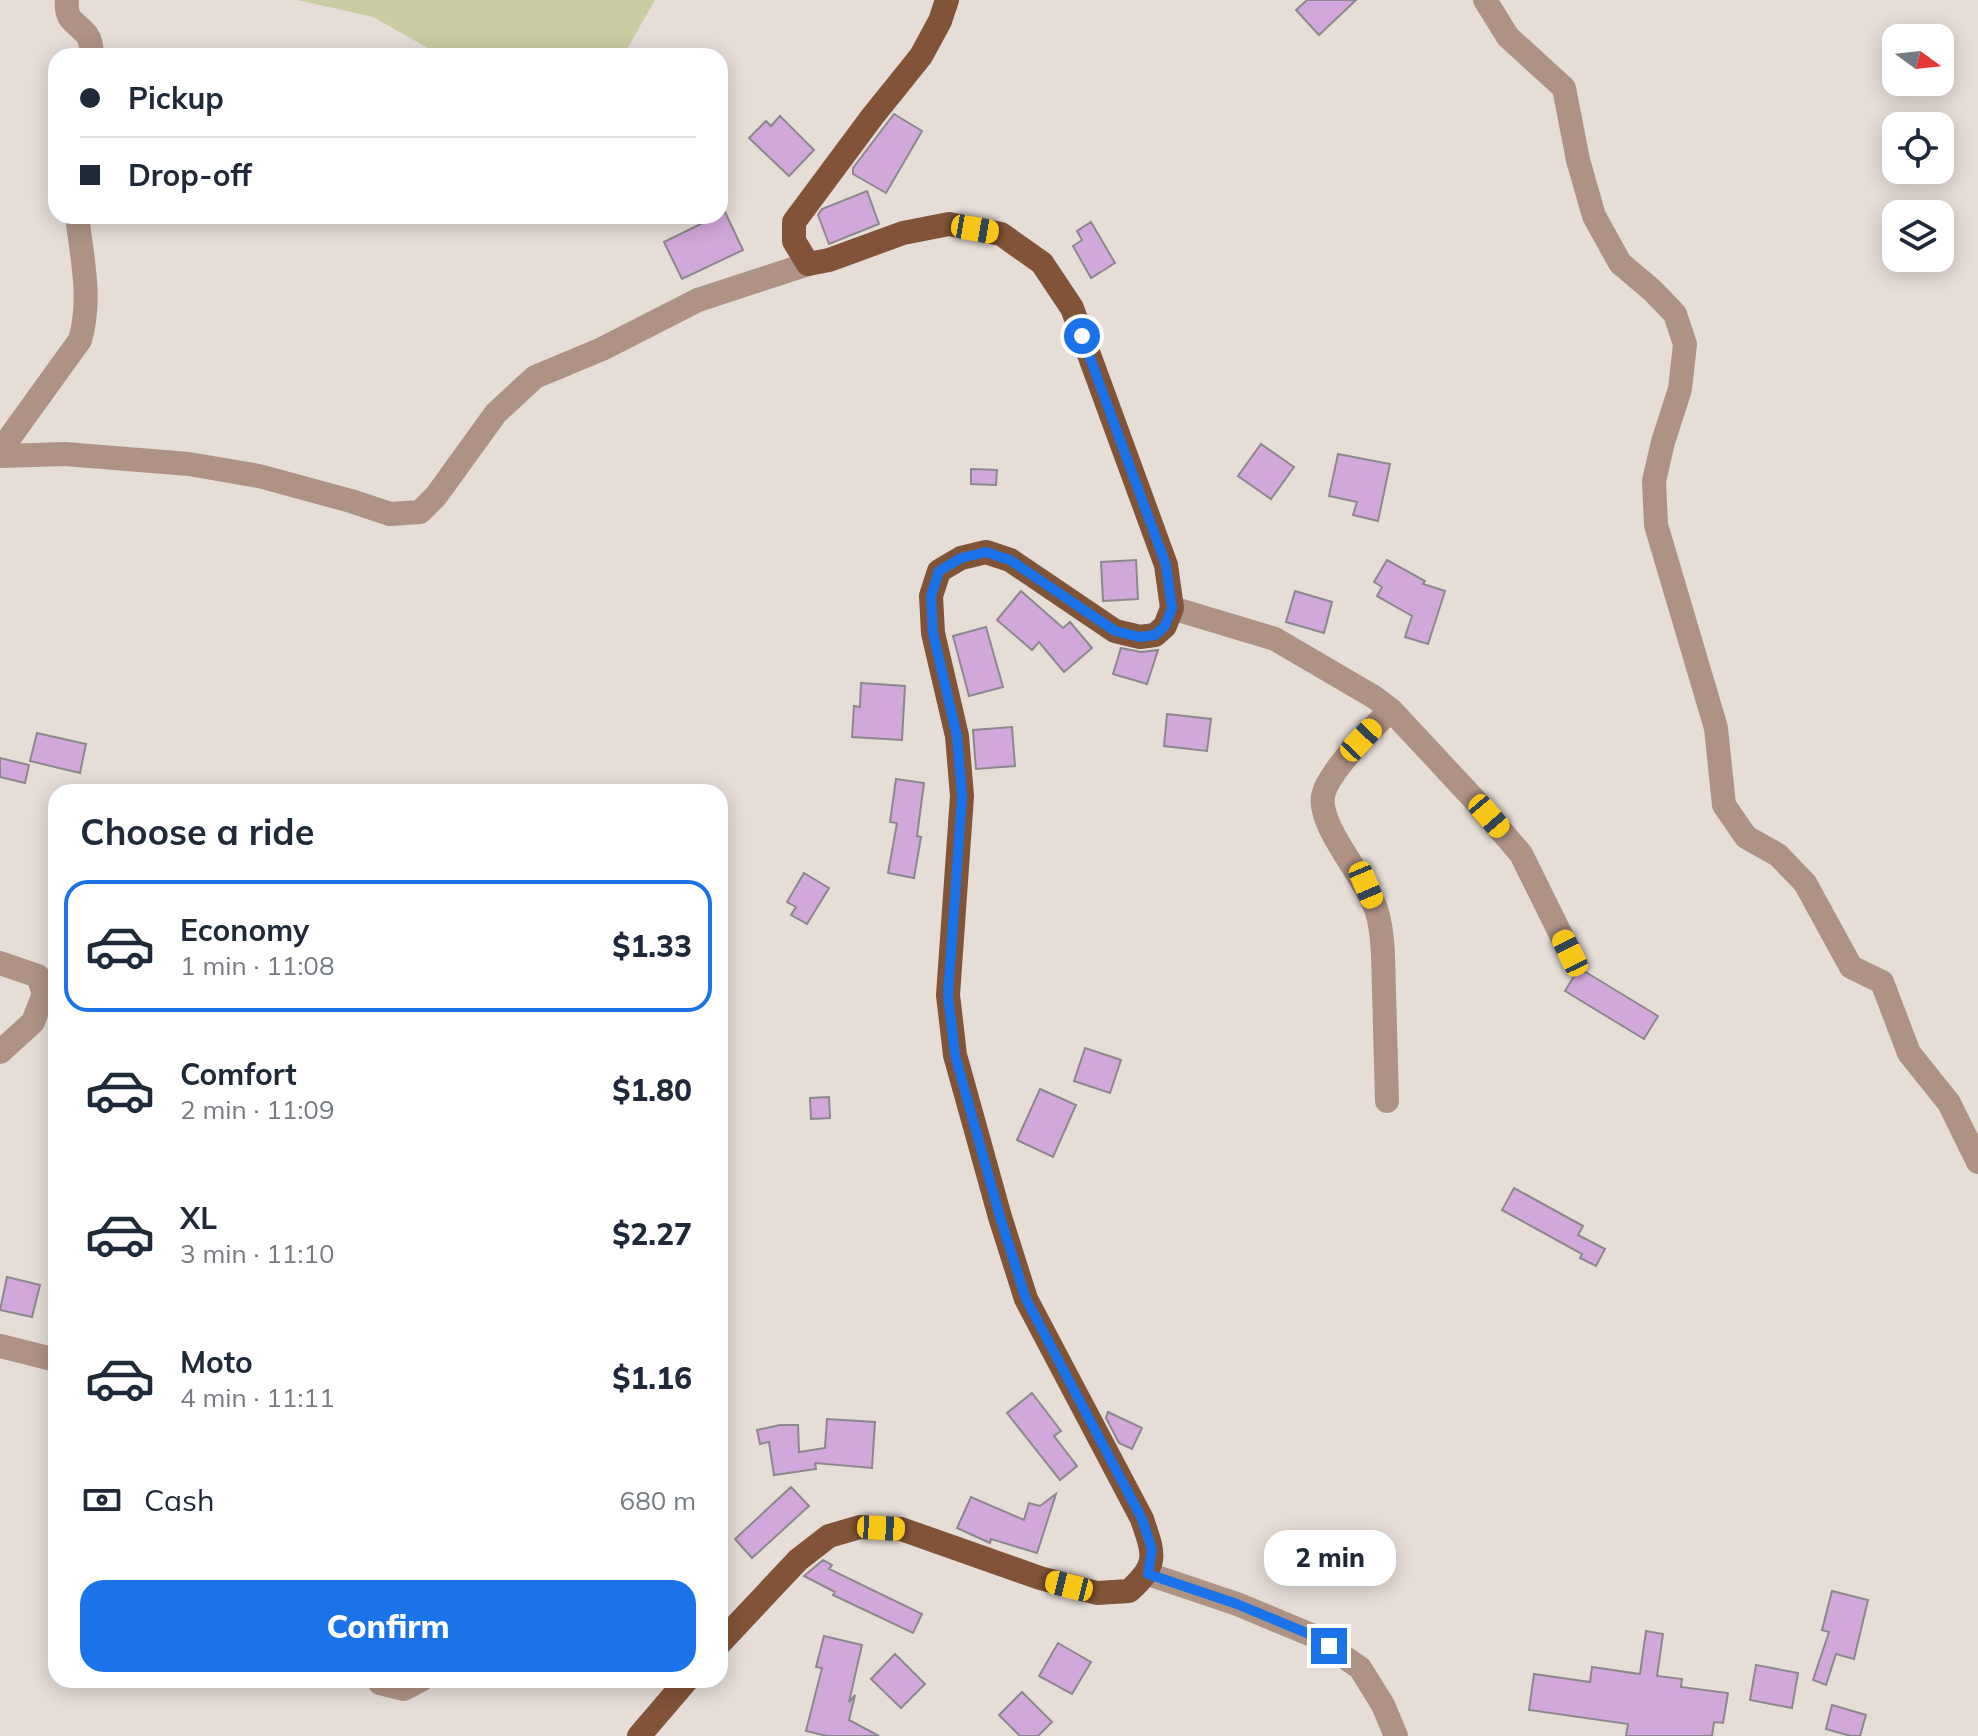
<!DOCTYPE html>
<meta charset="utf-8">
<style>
:root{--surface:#fff;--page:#f2f2f3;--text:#1f2937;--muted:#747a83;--line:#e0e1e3;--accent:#1a73e8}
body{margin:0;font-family:Mulish,sans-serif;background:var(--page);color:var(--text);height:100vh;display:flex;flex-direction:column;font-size:30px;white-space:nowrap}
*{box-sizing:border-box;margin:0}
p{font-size:26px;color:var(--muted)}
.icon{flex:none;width:44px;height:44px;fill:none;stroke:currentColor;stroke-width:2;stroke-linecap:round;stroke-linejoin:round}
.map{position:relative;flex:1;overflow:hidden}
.details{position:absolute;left:48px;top:784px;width:680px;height:904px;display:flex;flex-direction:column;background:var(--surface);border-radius:24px;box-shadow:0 4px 20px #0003}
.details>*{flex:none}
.hud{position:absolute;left:48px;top:48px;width:680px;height:176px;border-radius:24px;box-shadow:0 4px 20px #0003;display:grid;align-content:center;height:176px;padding:0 32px;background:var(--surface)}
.needle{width:52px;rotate:105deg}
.buttons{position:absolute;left:1882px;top:24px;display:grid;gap:16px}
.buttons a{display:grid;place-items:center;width:72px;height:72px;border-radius:16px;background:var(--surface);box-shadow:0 4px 20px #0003;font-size:40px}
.end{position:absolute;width:36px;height:36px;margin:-18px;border:10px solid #1a73e8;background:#fff;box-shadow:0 0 0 4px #fff}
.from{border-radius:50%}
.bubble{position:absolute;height:56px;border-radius:24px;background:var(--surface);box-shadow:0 4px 20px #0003;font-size:26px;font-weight:800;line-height:56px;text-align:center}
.car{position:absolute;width:24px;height:48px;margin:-24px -12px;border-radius:10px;box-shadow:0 0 6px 2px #0007;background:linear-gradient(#f5c518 24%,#345 0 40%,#f5c518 0 76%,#345 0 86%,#f5c518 0)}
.hud b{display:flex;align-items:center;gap:28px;height:76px;font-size:30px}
.hud b+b{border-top:2px solid var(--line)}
.hud i{width:20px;height:20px;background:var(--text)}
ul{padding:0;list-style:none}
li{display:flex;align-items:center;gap:24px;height:132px;margin:0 16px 12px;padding:0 16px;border:4px solid transparent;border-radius:24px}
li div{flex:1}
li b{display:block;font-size:30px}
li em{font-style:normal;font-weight:800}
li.on{border-color:var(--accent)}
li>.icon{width:72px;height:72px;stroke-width:1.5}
h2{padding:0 32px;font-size:36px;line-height:96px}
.pay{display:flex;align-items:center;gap:20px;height:88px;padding:0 32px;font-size:30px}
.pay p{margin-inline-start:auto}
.primary-button{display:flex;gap:16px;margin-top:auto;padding:16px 32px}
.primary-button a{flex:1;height:92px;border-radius:24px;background:var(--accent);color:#fff;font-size:32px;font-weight:800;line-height:92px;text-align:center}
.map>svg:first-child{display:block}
.green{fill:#cacda2}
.building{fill:#d2a7db;stroke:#8d878e;stroke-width:2}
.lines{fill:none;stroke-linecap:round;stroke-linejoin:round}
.minor{stroke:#ae9384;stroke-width:24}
.major{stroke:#815337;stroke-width:24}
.route{stroke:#1a73e8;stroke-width:10}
</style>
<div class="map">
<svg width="1978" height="1736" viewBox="0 0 1978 1736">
<rect width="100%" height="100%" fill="#e6ddd7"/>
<path class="green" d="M297 0H655L623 56H442L373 17Z"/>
<path class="building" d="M1307 0H1356L1319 35 1296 10Z
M894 114 922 131 886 193 853 174V168Z
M780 116 814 150 789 176 749 138 766 121 771 126Z
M867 191 879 224 829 244 818 215 822 209Z
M725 212 743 250 682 279 664 242Z
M1091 222 1115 263 1091 278 1073 246 1082 240 1077 231Z
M1261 444 1294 467 1271 499 1238 476Z
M1338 454 1390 464 1378 521 1353 515 1357 502 1329 496Z
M971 469 997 470 996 485 971 484Z
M1136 560 1138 599 1103 601 1101 562Z
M1387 560 1425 581 1423 584 1445 591 1428 644 1405 637 1412 616 1377 596 1382 587 1374 582Z
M1021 591 1063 628 1070 622 1092 648 1064 672 1039 642 1032 650 997 620Z
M1295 591 1332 602 1324 633 1286 622Z
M986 627 1003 687 969 696 953 636Z
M1121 648 1141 652 1158 650 1147 684 1113 674Z
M861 683 905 686 902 740 852 737 854 706 860 707Z
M1167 714 1211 719 1207 751 1164 746Z
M1012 727 1015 766 976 769 973 730Z
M37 733 86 744 80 773 30 761Z
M0 758 29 765 25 783 0 777Z
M896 779 924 783 917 836 921 837 914 878 888 873 897 823 890 822Z
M804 873 829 888 807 924 791 915 796 907 787 902Z
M1579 968 1658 1016 1644 1039 1565 991Z
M1085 1048 1121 1060 1110 1093 1074 1081Z
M1040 1089 1076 1105 1053 1157 1017 1140Z
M829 1097 830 1118 811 1119 810 1098Z
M1514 1188 1583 1226 1578 1235 1605 1249 1596 1266 1580 1258 1582 1254 1502 1210Z
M7 1277 40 1285 32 1317 0 1310Z
M1032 1393 1061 1431 1054 1436 1077 1466 1060 1480 1007 1413Z
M1108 1412 1142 1428 1132 1449 1119 1443 1106 1418Z
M827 1419 875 1422 872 1468 815 1463 816 1469 774 1475 769 1442 760 1444 757 1430 780 1425H798L799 1452 825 1448Z
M791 1487 809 1506 752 1558 735 1539Z
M1056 1494 1037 1553 991 1539 990 1543 957 1528 971 1497 1024 1520 1029 1503 1040 1506Z
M823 1560 832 1565 829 1569 922 1614 913 1633 833 1595 835 1592 804 1576Z
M1832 1591 1868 1600 1854 1659 1836 1654 1826 1685 1813 1680 1829 1632 1822 1630Z
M1646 1631 1663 1634 1657 1676 1682 1679 1681 1687 1728 1693 1723 1723 1714 1722 1712 1736H1626L1628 1724 1529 1710 1534 1674 1590 1682 1592 1667 1640 1674Z
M824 1636 862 1645 849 1702 855 1695 849 1720 879 1736H827L806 1731 822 1668 816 1667Z
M1058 1643 1091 1662 1072 1694 1039 1676Z
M895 1654 925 1684 901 1708 871 1679Z
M1756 1665 1798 1673 1792 1708 1750 1700Z
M1022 1692 1052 1722 1038 1736H1020L999 1715Z
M1832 1705 1866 1715 1860 1736H1851L1826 1729Z"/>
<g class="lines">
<path class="minor" d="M67 0C65 22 76 21 87 35 91 41 92 49 92 56
M1485 0 1508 37 1564 88 1578 160 1594 216 1620 263 1653 291 1675 314 1685 344 1680 389 1663 442 1654 481 1656 525 1716 728 1724 805 1746 837 1778 855 1805 883 1851 967 1882 982 1909 1053 1949 1103 1978 1162
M0 451 80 340C92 299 82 258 77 216
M0 456 65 454 189 464 259 476 351 501 390 514 420 512 436 496 496 413 535 377 602 349 698 300 808 264
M1172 608 1275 639 1374 697 1391 710 1473 798 1521 854 1570 953
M0 963 38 976 44 994 33 1022 0 1052
M1387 1101C1386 1064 1385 1028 1384 991 1383 964 1384 937 1377 912 1367 878 1318 828 1323 796 1327 773 1373 727 1391 710
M0 1346 56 1360
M1148 1574 1237 1604 1314 1636 1360 1668 1383 1705 1396 1736
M378 1680 380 1683 404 1689 421 1680"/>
<path class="major" d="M720 1643 798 1560 829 1536 860 1527 901 1529 1040 1578 1097 1593 1129 1591C1159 1564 1154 1555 1142 1519L1026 1299 1000 1217 955 1055 948 995 962 796 957 736 933 633 931 596 939 571 961 558 986 552 1010 560 1115 631 1140 637 1155 635 1165 626 1172 608 1166 565 1072 308 1042 263 1001 234 949 224 903 233 829 260 808 264 794 241V222L872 117 921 56 940 21 947 0
M639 1736 687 1680"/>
</g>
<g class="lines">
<path class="route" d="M1082 336 1166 565 1172 608 1165 626 1155 635 1140 637 1115 631 1010 560 986 552 961 558 939 571 931 596 933 633 957 736 962 796 948 995 955 1055 1000 1217 1026 1299 1142 1519 1152 1549 1148 1574 1237 1604 1314 1636 1329 1646"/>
</g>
</svg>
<div class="buttons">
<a><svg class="needle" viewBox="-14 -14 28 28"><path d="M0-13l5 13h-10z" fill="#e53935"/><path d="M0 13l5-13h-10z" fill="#747a83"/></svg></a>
<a><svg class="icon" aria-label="locate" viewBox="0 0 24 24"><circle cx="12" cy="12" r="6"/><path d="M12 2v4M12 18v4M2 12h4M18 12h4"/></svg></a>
<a><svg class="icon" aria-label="layers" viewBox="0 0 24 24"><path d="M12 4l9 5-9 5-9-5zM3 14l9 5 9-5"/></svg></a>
</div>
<i class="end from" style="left:1082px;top:336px"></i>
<i class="end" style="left:1329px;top:1646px"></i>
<div class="bubble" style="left:1264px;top:1530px;width:132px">2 min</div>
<i class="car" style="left:975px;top:229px;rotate:100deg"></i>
<i class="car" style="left:1361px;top:740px;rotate:43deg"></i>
<i class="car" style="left:1489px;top:816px;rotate:139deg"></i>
<i class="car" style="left:1366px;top:885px;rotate:157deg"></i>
<i class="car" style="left:1570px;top:953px;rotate:334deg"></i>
<i class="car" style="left:881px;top:1528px;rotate:93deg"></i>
<i class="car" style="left:1069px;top:1586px;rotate:284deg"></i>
<div class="hud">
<b><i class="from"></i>Pickup</b>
<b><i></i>Drop-off</b>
</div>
<section class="details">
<h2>Choose a ride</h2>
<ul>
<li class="on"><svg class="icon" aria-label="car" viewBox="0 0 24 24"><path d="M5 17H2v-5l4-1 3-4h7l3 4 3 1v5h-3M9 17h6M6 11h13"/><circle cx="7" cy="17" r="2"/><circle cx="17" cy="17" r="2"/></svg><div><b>Economy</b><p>1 min · 11:08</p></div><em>$1.33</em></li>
<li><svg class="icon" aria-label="car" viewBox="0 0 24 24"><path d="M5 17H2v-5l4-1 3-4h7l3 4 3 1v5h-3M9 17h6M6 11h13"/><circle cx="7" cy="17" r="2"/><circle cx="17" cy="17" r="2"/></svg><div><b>Comfort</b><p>2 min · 11:09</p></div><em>$1.80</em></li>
<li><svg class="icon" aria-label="car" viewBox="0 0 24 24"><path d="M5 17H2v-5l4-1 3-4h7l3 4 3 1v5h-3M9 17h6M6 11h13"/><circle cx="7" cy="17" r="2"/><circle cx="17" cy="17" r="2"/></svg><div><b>XL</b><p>3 min · 11:10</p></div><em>$2.27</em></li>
<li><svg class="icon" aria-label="car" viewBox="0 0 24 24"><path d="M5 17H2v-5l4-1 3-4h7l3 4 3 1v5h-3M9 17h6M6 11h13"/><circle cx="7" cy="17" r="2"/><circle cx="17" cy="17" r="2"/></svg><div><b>Moto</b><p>4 min · 11:11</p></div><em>$1.16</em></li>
</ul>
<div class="pay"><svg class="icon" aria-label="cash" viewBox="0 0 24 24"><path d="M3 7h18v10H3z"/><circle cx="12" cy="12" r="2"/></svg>Cash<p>680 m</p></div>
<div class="primary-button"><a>Confirm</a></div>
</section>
</div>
